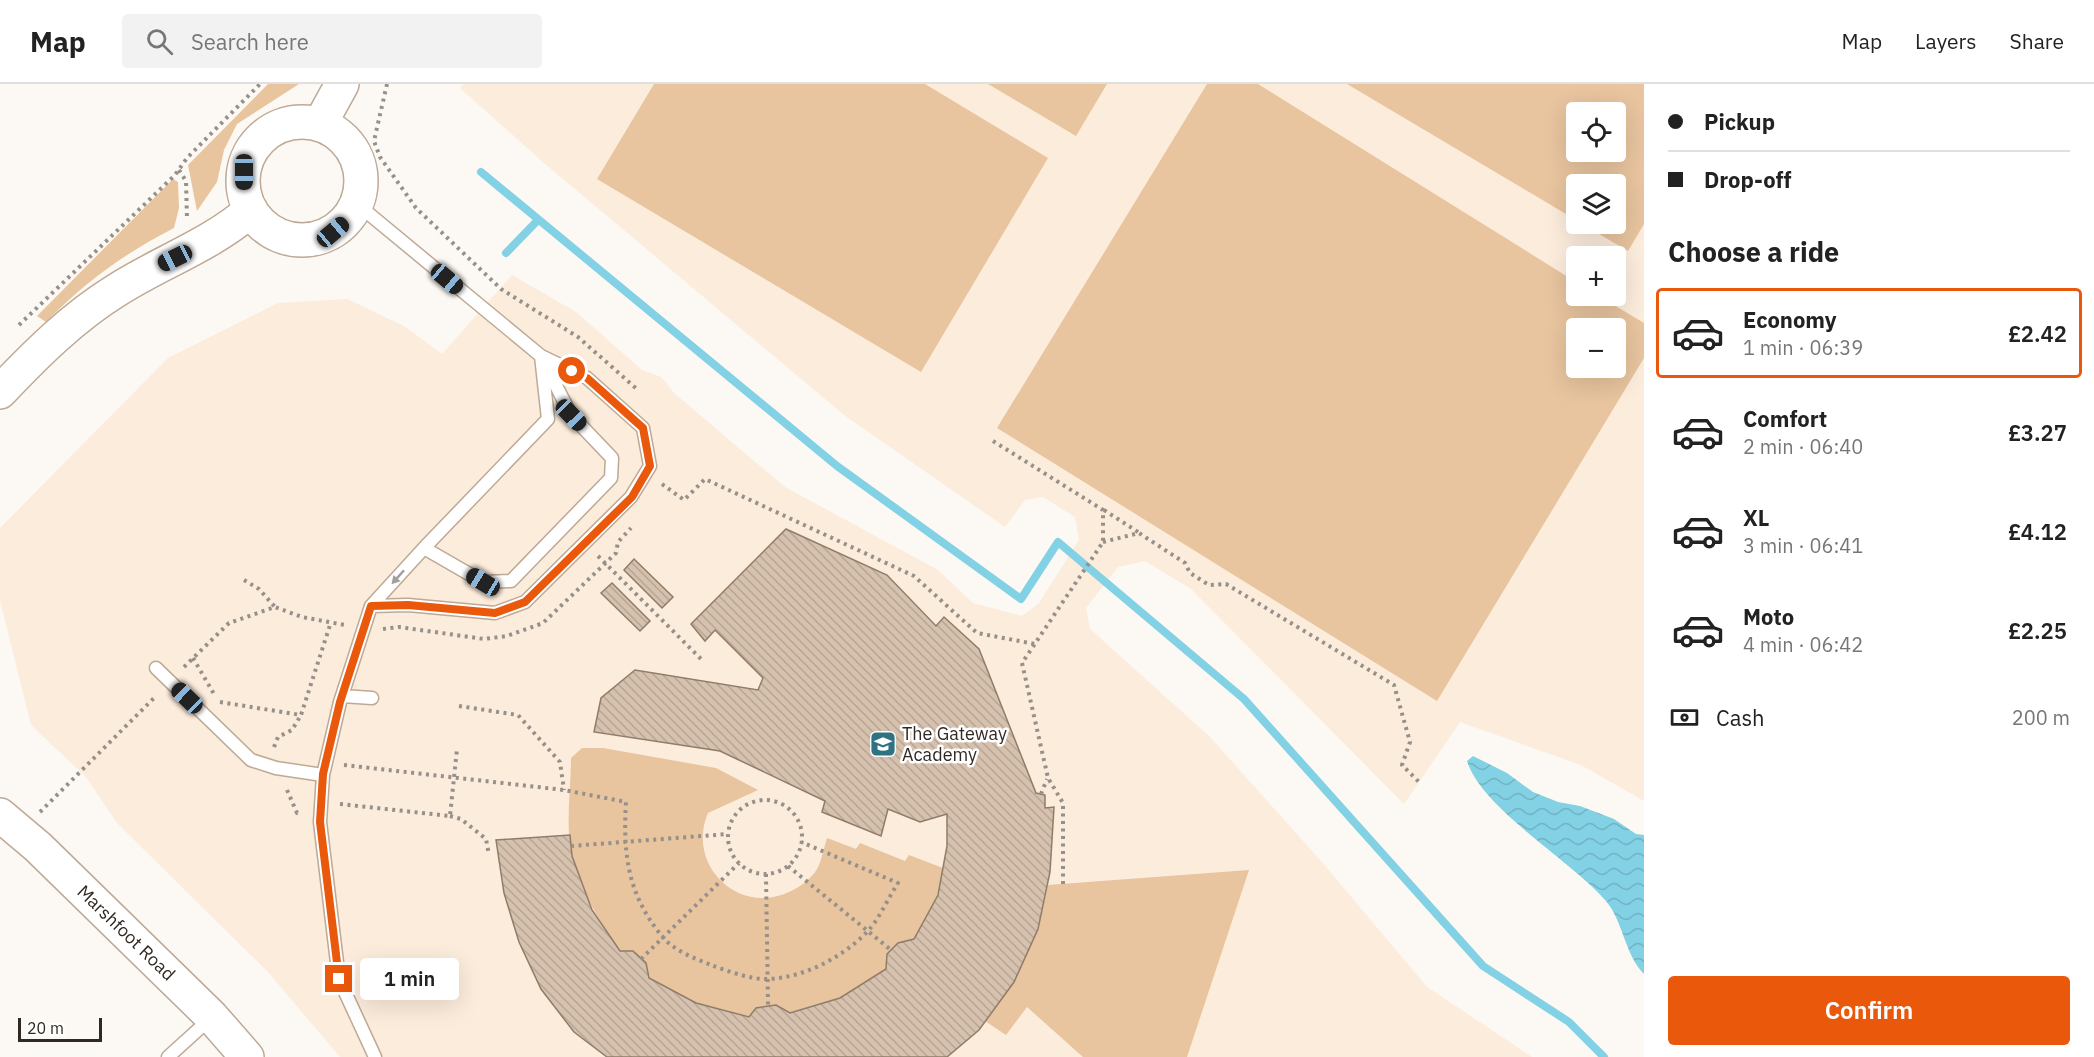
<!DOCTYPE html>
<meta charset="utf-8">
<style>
:root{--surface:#fff;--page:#f2f2f2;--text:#222;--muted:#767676;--line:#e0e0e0;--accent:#ea580c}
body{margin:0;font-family:"IBM Plex Sans",sans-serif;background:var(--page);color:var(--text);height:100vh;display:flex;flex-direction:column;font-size:22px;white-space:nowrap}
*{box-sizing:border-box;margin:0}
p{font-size:20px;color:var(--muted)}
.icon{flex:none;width:33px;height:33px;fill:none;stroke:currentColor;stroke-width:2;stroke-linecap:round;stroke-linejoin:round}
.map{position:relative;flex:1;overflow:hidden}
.panel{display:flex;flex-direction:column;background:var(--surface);width:450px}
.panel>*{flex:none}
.guide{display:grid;align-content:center;height:132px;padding:0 24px;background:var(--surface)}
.fabs{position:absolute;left:1566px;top:18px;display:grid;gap:12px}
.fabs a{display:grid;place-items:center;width:60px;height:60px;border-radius:6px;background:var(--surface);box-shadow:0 6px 24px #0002;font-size:30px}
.scale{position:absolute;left:18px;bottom:15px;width:84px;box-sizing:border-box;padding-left:6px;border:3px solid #302821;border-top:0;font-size:16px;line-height:21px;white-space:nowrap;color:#302821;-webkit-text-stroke:4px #fff;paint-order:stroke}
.end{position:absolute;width:27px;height:27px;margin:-14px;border:8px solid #ea580c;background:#fff;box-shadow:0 0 0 3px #fff}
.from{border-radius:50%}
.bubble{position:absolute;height:42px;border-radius:6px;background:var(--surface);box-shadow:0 6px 24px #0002;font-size:20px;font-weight:600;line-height:42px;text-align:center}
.car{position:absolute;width:18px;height:36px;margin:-18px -9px;border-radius:8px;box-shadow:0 0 4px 2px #0007;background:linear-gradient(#222 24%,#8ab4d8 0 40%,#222 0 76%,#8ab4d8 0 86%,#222 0)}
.guide b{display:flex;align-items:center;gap:21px;height:57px;font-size:22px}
.guide b+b{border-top:2px solid var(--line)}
.guide i{width:15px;height:15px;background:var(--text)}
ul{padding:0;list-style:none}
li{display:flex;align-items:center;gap:18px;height:90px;margin:0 12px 9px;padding:0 12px;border:3px solid transparent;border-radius:6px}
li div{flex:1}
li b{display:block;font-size:22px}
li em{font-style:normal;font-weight:600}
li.active{border-color:var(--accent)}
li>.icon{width:54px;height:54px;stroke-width:1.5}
h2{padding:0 24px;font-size:27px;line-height:72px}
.pay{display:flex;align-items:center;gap:15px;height:66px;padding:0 24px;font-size:22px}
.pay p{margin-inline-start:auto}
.button{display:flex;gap:12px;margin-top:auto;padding:12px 24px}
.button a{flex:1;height:69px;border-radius:6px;background:var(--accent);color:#fff;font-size:24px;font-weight:600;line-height:69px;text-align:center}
header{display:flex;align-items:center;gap:36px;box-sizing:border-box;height:84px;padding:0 30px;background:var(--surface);border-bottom:2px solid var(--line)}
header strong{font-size:28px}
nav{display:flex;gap:33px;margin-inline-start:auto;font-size:21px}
.search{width:420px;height:54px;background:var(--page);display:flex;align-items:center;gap:15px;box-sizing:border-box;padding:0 21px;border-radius:6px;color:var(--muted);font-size:22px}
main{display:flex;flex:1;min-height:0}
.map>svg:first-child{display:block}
.built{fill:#fcecdc;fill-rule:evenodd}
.green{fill:#e8c49f;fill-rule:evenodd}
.water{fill:url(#water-waves)}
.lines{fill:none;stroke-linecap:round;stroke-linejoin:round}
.stream{stroke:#83d1e4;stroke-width:8}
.building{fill:url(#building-back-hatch);stroke:#8f7c69;stroke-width:1.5}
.lane-casing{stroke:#bda995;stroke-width:15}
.primary-casing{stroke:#bda995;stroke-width:36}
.path{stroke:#96908a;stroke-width:4;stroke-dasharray:3 4.5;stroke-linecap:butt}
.lane{stroke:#fff;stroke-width:12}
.primary{stroke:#fff;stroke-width:33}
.oneway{fill:#a29e9b}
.route{stroke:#ea580c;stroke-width:8}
.labels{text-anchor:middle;stroke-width:5;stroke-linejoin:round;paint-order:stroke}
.poi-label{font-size:18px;fill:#302821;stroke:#fff;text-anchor:start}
.street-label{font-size:18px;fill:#302821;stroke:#fff}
</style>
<header>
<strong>Map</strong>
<div class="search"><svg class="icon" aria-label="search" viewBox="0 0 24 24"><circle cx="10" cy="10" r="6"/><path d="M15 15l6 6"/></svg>Search here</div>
<nav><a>Map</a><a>Layers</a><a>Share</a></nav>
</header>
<main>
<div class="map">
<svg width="1644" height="973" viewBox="0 0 1644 973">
<defs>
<pattern id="water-waves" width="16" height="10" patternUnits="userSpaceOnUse" patternTransform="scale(1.5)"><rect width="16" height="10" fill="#83d1e4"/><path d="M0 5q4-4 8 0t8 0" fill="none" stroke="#71b3c3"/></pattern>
<pattern id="building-back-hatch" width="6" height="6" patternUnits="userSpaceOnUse" patternTransform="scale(1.5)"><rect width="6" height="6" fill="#d5c1ad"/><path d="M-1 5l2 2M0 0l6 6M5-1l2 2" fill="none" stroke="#b7a695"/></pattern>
</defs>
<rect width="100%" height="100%" fill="#fcf8f3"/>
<path class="built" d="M463 0H1644V717L1581 681 1460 638 1404 720 1191 505 1145 477 1118 483 1086 524 1090 545 1209 652 1321 777 1427 903 1532 973H340L268 888 117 739 86 693 31 641 0 516V444L168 274 278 219 347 215 404 242 442 270 512 191 576 228 642 286 661 293 675 310 785 403 938 486 973 519 1022 532 1039 519 1079 456 1075 433 1043 413 1025 416 1005 443 844 331 544 79 460 4ZM1576 28H1616V68H1576ZM1576 100H1616V140H1576ZM1576 172H1616V212H1576ZM1576 244H1616V284H1576Z"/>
<path class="green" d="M268 0H299L237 40 224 66 217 98 197 127 188 81Z
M654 0H925L1048 74 921 288 597 95Z
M988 0H1107L1076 52Z
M1207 0H1258L1576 198V212H1599L1644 239V274L1437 617 997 344ZM1616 244V284H1576V244Z
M1347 0H1644V140L1628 167 1582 140H1616V100H1576V136ZM1576 28H1616V68H1576Z
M173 95 178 98 179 124 174 144C125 169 85 198 46 238L37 232Z
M582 664H603L716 684 758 706 708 729C686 780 737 832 789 808 800 803 811 795 817 785 822 776 824 763 827 754L856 765 860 759 905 777 909 771 943 784 938 811 914 855 898 859 887 870 886 885 840 914 790 929 776 921 756 924 749 933 696 919 649 894 646 879 633 868 620 867C599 837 581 808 572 772 565 741 571 705 571 674Z
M1249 786 1187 973H1083L1027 923 1006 951 985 937 1038 845 1048 801Z"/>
<path class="water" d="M1473 672 1507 689 1533 708 1558 718 1580 722 1614 735 1636 750 1644 751V890C1625 871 1623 837 1606 817 1571 776 1482 725 1467 677Z"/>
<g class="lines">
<path class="stream" d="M481 88 837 382 1021 515 1058 458 1244 615 1483 882 1569 938 1604 973
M506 169 538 136"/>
</g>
<path class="building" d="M786 445 887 491 936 542 944 533 979 565 1036 709 1045 711V724L1054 723 1050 788 1038 845 1014 898 979 946 947 973H607L574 948 541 905 519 858 504 809 496 756 570 751 572 772 592 826 620 867H633L646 879 649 894 696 919 749 933 756 924 776 921 790 929 840 914 886 885 887 870 898 859 914 855 938 811 947 762V730L920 738 888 725 881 752 822 728 825 717 720 667 594 648 601 614 635 586 758 606 763 594 715 546 705 557 691 540Z
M634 475 673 513 662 524 624 486Z
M612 499 650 537 640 547 601 509Z"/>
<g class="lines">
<defs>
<path id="lane" d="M357 120 541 272 587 294 643 344 650 382 631 413 525 518 495 529 408 521 371 522
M541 272 571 331 612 374 611 394 511 497 483 498 424 464 548 335Z
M156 584 251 676 276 684 323 691
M342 612 372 614
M168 973 211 934
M375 973 339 895 320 738 323 691 340 618 371 522 424 464"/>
<path id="primary" d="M243 97a59 59 0 1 1 118 0a59 59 0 1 1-118 0Z
M320 40 342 0
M0 308C35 271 73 233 117 206 161 178 211 161 251 126
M0 731 38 763 212 933 247 973"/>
</defs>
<use href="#lane" class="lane-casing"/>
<use href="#primary" class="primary-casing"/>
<path class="path" d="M387 0 374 57 380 73 416 124 501 205 578 253 638 306
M179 86 186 97 187 135
M19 241 175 91 187 74 260 0
M993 357 1103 426V458L1022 579 1048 694 1063 719V800
M662 400 684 416 705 395 914 492 977 549 1035 560
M1104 426 1138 448
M1103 458 1139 449 1185 479 1190 489 1209 501 1226 500 1394 601 1410 658 1402 681 1419 698
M598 472 703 577
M244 496 259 505 275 523
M383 545 399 543 484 555 507 552 543 539 616 469 618 458 631 444
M193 574 214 610
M184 583 229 539 275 523 302 533 345 541
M220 618 301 631 331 538
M459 622 518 631 560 678 564 706
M274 663 278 653 292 646 301 631
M344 681 564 706 626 718C623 769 627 809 661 851 672 866 694 874 711 881 728 887 751 896 769 895 805 893 841 874 866 849 879 836 888 814 898 799L801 758
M287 706 297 729 300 728
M1041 710 1047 695
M728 753a37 37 0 1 1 74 0a37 37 0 1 1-74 0Z
M340 720 450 732 457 665
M40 728 156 612
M450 732 461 735 486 755 489 771
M571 762 728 750
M788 782 891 866
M766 790 768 922
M641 875 739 779"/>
<use href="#lane" class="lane"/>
<use href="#primary" class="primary"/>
</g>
<defs><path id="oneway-solid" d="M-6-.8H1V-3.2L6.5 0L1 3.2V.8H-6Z" transform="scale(1.5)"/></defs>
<use class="oneway" href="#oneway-solid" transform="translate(398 493) rotate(132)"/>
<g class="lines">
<path class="route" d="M339 895 320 738 323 690 340 618 371 522 408 521 495 529 525 518 632 413 650 382 643 344 587 294 572 287"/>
</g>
<defs>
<symbol id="school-square" viewBox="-11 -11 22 22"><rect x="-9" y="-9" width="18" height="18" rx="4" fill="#2f7382" stroke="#fff"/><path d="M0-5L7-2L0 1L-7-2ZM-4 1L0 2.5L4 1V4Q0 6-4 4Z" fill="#fff"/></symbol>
</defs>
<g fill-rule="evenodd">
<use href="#school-square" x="868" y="645" width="30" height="30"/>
</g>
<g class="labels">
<g class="poi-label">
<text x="902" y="656">The Gateway<tspan x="902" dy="21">Academy</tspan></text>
</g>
<g class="street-label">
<text transform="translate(126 849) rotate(44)" y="6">Marshfoot Road</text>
</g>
</g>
</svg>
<div class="fabs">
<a><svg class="icon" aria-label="locate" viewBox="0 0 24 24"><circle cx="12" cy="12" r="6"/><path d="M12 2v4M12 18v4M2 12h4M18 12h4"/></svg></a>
<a><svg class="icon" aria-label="layers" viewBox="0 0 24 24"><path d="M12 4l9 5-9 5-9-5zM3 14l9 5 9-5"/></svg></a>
<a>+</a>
<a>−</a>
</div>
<div class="scale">20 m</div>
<i class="end from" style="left:572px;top:287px"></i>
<i class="end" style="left:339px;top:895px"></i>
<div class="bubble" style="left:360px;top:874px;width:99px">1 min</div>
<i class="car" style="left:244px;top:88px;rotate:180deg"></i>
<i class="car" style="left:333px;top:148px;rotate:50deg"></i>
<i class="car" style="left:175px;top:174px;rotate:244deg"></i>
<i class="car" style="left:447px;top:195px;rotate:130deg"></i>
<i class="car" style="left:571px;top:331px;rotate:136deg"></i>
<i class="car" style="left:483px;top:498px;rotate:301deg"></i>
<i class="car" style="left:187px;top:614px;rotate:314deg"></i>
</div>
<section class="panel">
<div class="guide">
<b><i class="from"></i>Pickup</b>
<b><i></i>Drop-off</b>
</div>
<h2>Choose a ride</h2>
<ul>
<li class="active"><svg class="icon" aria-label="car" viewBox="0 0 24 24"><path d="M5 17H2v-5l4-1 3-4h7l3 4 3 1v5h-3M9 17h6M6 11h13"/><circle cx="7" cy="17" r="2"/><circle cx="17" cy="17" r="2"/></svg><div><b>Economy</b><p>1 min · 06:39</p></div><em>£2.42</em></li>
<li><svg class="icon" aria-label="car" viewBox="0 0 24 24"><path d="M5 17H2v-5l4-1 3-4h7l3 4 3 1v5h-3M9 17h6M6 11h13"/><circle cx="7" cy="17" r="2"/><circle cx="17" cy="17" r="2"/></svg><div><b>Comfort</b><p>2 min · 06:40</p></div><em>£3.27</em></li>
<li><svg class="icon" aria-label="car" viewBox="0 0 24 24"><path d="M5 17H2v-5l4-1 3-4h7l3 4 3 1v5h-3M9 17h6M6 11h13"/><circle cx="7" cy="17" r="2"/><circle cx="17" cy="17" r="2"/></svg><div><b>XL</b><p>3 min · 06:41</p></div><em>£4.12</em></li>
<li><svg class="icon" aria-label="car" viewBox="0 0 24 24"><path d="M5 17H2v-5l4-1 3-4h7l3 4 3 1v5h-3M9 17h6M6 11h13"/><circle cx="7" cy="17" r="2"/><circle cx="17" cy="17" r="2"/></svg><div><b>Moto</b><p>4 min · 06:42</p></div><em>£2.25</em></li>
</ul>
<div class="pay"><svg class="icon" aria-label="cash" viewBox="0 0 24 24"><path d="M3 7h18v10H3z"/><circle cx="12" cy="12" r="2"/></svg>Cash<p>200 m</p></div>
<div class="button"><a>Confirm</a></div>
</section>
</main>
